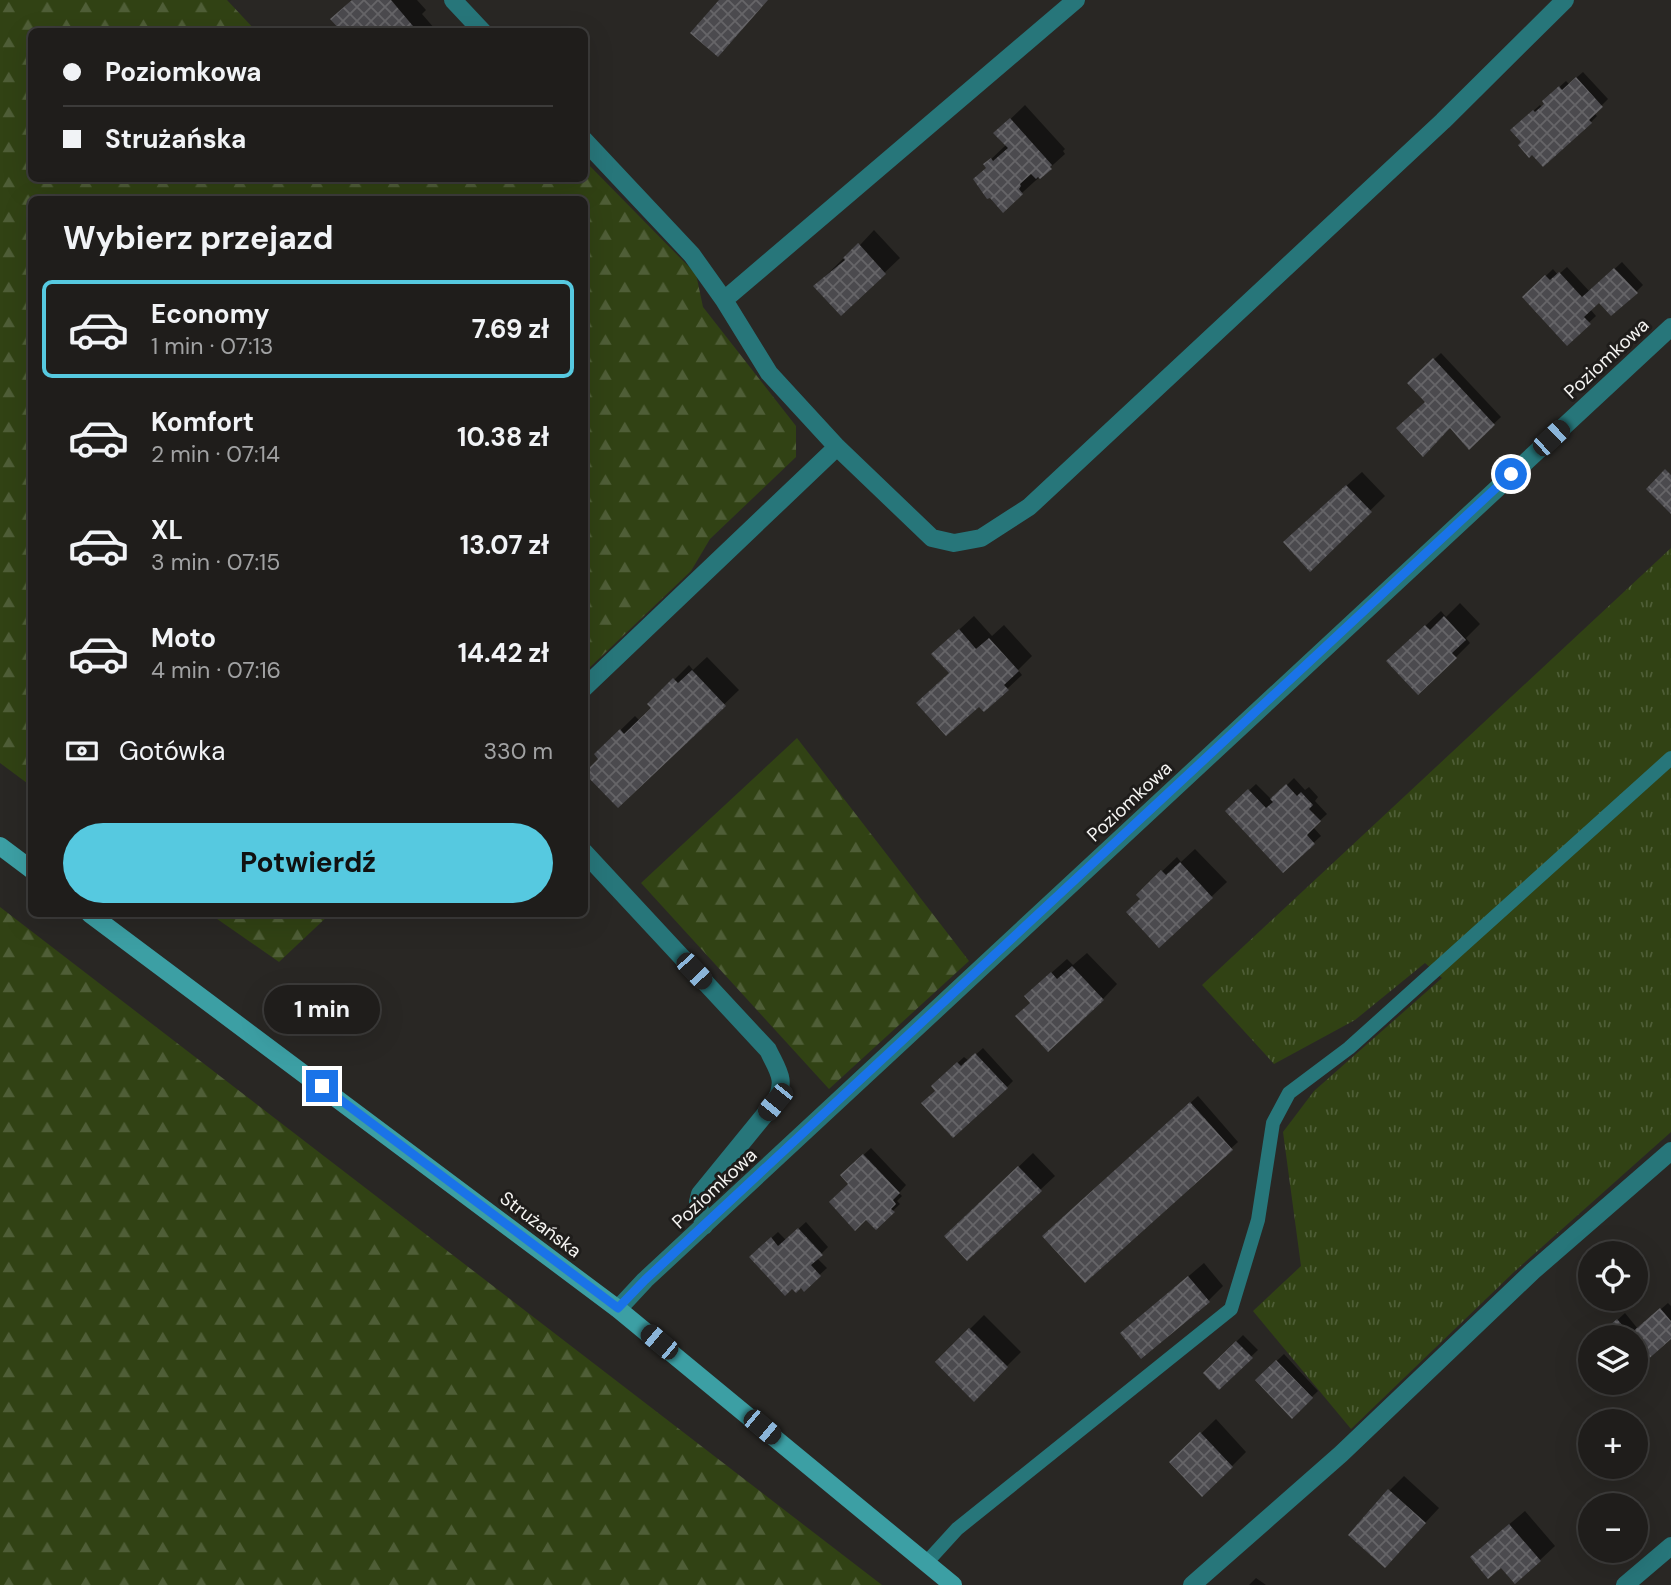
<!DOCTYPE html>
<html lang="pl">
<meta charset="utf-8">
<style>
:root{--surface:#1f1d1b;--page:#272624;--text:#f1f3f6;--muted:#a1a2a3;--line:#3c3b3a;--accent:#56c9e0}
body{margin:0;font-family:"DM Sans",sans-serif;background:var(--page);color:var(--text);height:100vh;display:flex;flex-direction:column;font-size:26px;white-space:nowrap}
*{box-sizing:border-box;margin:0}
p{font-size:23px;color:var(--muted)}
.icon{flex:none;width:38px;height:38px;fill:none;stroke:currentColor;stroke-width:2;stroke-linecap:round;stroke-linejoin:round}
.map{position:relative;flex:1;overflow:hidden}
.sheet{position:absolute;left:28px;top:196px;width:560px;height:721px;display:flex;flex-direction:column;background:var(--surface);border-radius:10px;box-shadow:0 7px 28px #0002,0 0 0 2px var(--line)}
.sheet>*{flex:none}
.banner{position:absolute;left:28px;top:28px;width:560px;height:154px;border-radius:10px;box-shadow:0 7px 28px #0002,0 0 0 2px var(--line);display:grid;align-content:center;height:154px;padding:0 35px;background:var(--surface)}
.buttons{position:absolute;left:1578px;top:1241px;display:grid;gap:14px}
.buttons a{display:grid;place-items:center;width:70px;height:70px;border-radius:50%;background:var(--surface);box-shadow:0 7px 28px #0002,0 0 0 2px var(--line);font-size:35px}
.end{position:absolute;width:32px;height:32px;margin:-16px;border:9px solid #1a73e8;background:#fff;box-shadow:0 0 0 4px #fff}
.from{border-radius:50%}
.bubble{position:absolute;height:49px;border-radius:24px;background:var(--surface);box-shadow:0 7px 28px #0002,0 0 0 2px var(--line);font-size:23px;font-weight:700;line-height:49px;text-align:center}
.car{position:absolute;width:21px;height:42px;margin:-21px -10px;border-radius:9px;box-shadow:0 0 5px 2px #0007;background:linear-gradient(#222 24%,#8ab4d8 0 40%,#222 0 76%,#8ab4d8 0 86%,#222 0)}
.banner b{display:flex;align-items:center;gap:24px;height:66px;font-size:26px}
.banner b+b{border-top:2px solid var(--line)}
.banner i{width:18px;height:18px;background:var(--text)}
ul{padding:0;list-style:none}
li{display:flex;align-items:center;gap:21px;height:98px;margin:0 14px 10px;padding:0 21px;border:4px solid transparent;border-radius:10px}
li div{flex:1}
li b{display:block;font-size:26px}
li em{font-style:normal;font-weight:700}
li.current{border-color:var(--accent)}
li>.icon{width:63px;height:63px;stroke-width:1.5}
h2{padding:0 35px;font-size:32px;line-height:84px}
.pay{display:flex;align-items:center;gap:18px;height:77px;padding:0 35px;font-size:26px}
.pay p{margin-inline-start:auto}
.primary-button{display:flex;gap:14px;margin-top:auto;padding:14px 35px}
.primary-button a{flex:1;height:80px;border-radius:42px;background:var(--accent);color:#111;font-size:28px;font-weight:700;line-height:80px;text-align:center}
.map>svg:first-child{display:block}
.grass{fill:url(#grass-tufts)}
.forest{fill:url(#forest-firs)}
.shadow{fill:#0007}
.building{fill:url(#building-cross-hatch)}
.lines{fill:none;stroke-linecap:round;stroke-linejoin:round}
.lane{stroke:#27767a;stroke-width:14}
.street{stroke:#27767a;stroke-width:18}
.secondary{stroke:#3c9fa4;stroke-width:18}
.route{stroke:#1a73e8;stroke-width:9}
.labels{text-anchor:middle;stroke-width:6;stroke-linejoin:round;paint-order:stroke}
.street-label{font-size:19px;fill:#f5f4f2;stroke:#1f1d1b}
</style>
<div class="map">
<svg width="1671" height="1585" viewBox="0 0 1671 1585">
<defs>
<pattern id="grass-tufts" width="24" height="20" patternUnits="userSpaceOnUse" patternTransform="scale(1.75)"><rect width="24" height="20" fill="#314214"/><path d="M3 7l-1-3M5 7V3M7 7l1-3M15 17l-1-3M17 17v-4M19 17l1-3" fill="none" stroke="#4f5e37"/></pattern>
<pattern id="forest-firs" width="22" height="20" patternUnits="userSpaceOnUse" patternTransform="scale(1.75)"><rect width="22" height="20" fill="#314214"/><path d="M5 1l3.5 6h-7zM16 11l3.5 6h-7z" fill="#4f5e37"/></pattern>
<pattern id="building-cross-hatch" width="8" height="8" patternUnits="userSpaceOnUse" patternTransform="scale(1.75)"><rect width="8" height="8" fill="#4b4a4e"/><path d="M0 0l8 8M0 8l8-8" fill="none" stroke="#666568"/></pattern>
</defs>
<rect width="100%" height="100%" fill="#292724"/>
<path class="grass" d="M1671 548V1132L1514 1272 1351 1429 1253 1311 1301 1266 1283 1132 1314 1091 1442 978 1425 963 1355 1020 1274 1064 1202 985Z"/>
<path class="forest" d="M0 0H227L256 31 32 32V178H584L585 161 696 274 703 307 796 426V457L710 539 691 571 585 672 584 200H32L31 786 0 763Z
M797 738 969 961 829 1089 641 883Z
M0 907 882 1585H0Z
M210 914H330L279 962Z"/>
<path class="shadow" d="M352 0H417L426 10 422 14 435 29 432 32H344Z
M1583 72 1608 99 1594 113 1597 116 1591 122 1523 142 1519 124 1540 105 1542 107 1546 103 1544 101 1566 81 1569 84Z
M1025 105 1065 149 1063 151 1065 154 1003 210 986 164 1007 144 996 133Z
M874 230 900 258 841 314 815 286 846 256 848 258Z
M1622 262 1643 285 1636 292 1599 301 1590 309 1596 316 1567 343 1524 297 1553 269 1558 275 1567 267 1590 292Z
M1441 353 1501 417 1469 447 1409 383Z
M1362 472 1385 496 1310 569 1299 528Z
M1460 603 1480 624 1466 638 1470 643 1456 657 1403 647 1441 611 1446 617Z
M974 616 992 636 1004 625 1032 656 1018 670 1022 675 1007 689 950 673 948 640Z
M707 657 739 690 618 806 600 758 596 754 635 716 640 721 654 708 650 704 689 665 693 670Z
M1294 778 1305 790 1309 787 1318 797 1315 801 1327 814 1313 827 1321 836 1283 871 1227 811 1256 784 1272 800Z
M1195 849 1227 882 1159 946 1142 898 1153 880 1177 857 1181 862Z
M1087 953 1117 984 1103 999 1032 1002 1041 982 1067 959 1073 965Z
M983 1048 1013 1081 1007 1087 937 1090 933 1086 964 1057 969 1061Z
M1198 1096 1238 1142 1085 1281 1051 1229Z
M871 1148 906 1185 899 1193 902 1196 897 1201 900 1204 876 1227 850 1184 842 1175Z
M1033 1153 1055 1176 1040 1190 961 1222Z
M806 1222 828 1247 817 1258 827 1268 804 1289 751 1257 778 1232 786 1240Z
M1204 1263 1223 1286 1208 1301 1122 1333Z
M1668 1303 1671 1306V1337H1606L1603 1333 1625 1313 1638 1329Z
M984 1315 1021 1352 974 1399 937 1362Z
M1243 1335 1258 1350 1219 1387 1205 1373Z
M1284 1354 1318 1391 1292 1416 1257 1380Z
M1216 1419 1246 1452 1232 1466 1186 1448Z
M1404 1476 1439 1508 1399 1551 1389 1491Z
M1525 1511 1555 1546 1540 1560 1487 1543Z
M1256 1578 1266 1585H1249Z"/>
<path class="building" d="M352 0H391L413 26 408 30 410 32H342L330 19Z
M719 0H768L718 57 690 33Z
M1576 77 1603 107 1589 120 1592 123 1543 167 1532 155 1529 158 1518 145 1521 142 1510 130 1533 110 1535 112 1544 104 1542 101 1559 86 1562 90Z
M1010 118 1052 165 1050 167 1052 169 1040 179 1038 177 1036 179 1031 174 1020 184 1021 186 1019 189 1023 194 1003 213 990 198 987 199 973 179 986 168 983 164 991 158 993 161 1008 148 993 133Z
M858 243 886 274 841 316 813 286 845 260 843 258Z
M1614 268 1638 293 1611 316 1599 303 1584 317 1591 324 1567 346 1522 297 1545 275 1550 280 1559 272 1582 297Z
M1433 358 1495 425 1469 450 1450 428 1423 457 1396 428 1425 402 1407 383Z
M1665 469 1671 475V514L1646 489Z
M1346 485 1372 512 1310 572 1283 542Z
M1444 616 1466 640 1452 653 1457 658 1418 695 1386 661 1425 625 1430 630Z
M959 629 976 649 989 638 1019 671 1004 685 1009 690 984 712 979 707 946 736 916 703 949 673 931 654Z
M692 670 726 706 618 808 584 773 598 759 594 754 620 729 624 734 651 708 647 704 673 678 678 683Z
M1286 784 1297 796 1301 792 1313 805 1309 809 1321 821 1307 835 1315 844 1283 873 1225 811 1248 789 1266 808 1273 802 1270 799Z
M1180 862 1213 898 1159 948 1126 912 1140 899 1136 895 1161 870 1166 875Z
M1072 966 1104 1000 1048 1052 1015 1016 1030 1003 1024 996 1051 972 1057 979Z
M975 1053 1008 1088 953 1138 921 1103 935 1091 931 1086 957 1062 961 1066Z
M1190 1102 1233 1150 1085 1283 1042 1236Z
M863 1154 900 1193 893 1200 896 1204 891 1209 895 1212 876 1230 866 1220 855 1231 829 1202 848 1184 840 1175Z
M1018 1166 1042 1191 967 1261 944 1236Z
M798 1228 823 1255 811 1265 821 1276 804 1292 801 1288 796 1293 792 1289 785 1296 749 1257 771 1237 778 1246Z
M1188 1276 1210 1302 1141 1359 1120 1333Z
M1660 1308 1671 1321V1339L1636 1370V1337H1604L1601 1333 1617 1319 1630 1334Z
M969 1328 1008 1367 974 1402 935 1362Z
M1236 1341 1253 1358 1219 1390 1203 1373Z
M1276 1360 1313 1398 1292 1419 1255 1380Z
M1200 1432 1233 1467 1202 1497 1169 1462Z
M1388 1489 1426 1523 1385 1568 1348 1535Z
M1509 1524 1541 1561 1515 1584 1501 1568 1488 1579 1470 1557Z"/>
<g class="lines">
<path class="lane" d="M926 1563 957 1529 1231 1309 1258 1220 1273 1123 1289 1093 1349 1048 1671 758"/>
<path class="street" d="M453 0 483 32
M1076 0 724 300 769 373 837 447 932 538 954 543 981 538 1029 507 1443 121 1565 0
M584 140 692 255 724 300
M584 688 837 447
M584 852 768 1050C778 1071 787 1080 775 1102L700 1194 698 1202 704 1226
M618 1309 645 1280 1671 327
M1192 1585 1341 1454 1533 1271 1671 1151
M1625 1585 1671 1546"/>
<path class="secondary" d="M0 846 32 870
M90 914 618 1309 953 1585"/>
</g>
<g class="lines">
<path class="route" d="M322 1086 618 1308 645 1280 1511 474"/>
</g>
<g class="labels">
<g class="street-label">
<text transform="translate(1606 358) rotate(-43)" y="7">Poziomkowa</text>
<text transform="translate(1129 801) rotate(-43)" y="7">Poziomkowa</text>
<text transform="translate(714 1188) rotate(-43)" y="7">Poziomkowa</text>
<text transform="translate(541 1224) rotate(37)" y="7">Strużańska</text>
</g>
</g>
</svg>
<div class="buttons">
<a><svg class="icon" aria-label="locate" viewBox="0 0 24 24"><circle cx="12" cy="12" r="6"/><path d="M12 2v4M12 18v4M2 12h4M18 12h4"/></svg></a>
<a><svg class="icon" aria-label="layers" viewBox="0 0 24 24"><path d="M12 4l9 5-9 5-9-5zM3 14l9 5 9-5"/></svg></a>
<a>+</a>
<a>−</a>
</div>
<i class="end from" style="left:1511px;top:474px"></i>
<i class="end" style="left:322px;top:1086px"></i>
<div class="bubble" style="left:264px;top:985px;width:116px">1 min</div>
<i class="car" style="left:1551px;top:438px;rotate:47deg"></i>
<i class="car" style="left:694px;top:971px;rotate:137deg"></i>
<i class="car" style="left:775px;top:1102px;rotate:219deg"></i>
<i class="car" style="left:659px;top:1342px;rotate:310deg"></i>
<i class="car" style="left:762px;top:1427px;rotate:130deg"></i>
<div class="banner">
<b><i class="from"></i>Poziomkowa</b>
<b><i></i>Strużańska</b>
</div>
<section class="sheet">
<h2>Wybierz przejazd</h2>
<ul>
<li class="current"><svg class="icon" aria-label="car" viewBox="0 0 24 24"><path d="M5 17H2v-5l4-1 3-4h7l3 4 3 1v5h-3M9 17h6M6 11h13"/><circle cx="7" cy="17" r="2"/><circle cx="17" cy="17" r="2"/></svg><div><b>Economy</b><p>1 min · 07:13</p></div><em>7.69 zł</em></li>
<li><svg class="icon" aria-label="car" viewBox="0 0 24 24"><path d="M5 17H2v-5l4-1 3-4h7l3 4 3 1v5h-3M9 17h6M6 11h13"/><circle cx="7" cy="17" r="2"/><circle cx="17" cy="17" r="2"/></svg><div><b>Komfort</b><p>2 min · 07:14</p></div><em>10.38 zł</em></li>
<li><svg class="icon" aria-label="car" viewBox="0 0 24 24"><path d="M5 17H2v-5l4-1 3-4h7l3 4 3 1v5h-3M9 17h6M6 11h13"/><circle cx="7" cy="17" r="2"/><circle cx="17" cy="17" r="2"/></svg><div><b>XL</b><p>3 min · 07:15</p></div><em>13.07 zł</em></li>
<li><svg class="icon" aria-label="car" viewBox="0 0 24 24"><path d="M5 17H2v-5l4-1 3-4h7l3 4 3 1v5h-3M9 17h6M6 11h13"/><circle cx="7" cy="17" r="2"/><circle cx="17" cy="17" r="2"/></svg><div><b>Moto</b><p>4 min · 07:16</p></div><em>14.42 zł</em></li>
</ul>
<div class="pay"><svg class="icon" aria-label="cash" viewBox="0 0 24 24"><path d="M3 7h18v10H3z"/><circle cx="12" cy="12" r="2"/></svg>Gotówka<p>330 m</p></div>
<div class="primary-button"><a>Potwierdź</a></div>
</section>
</div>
